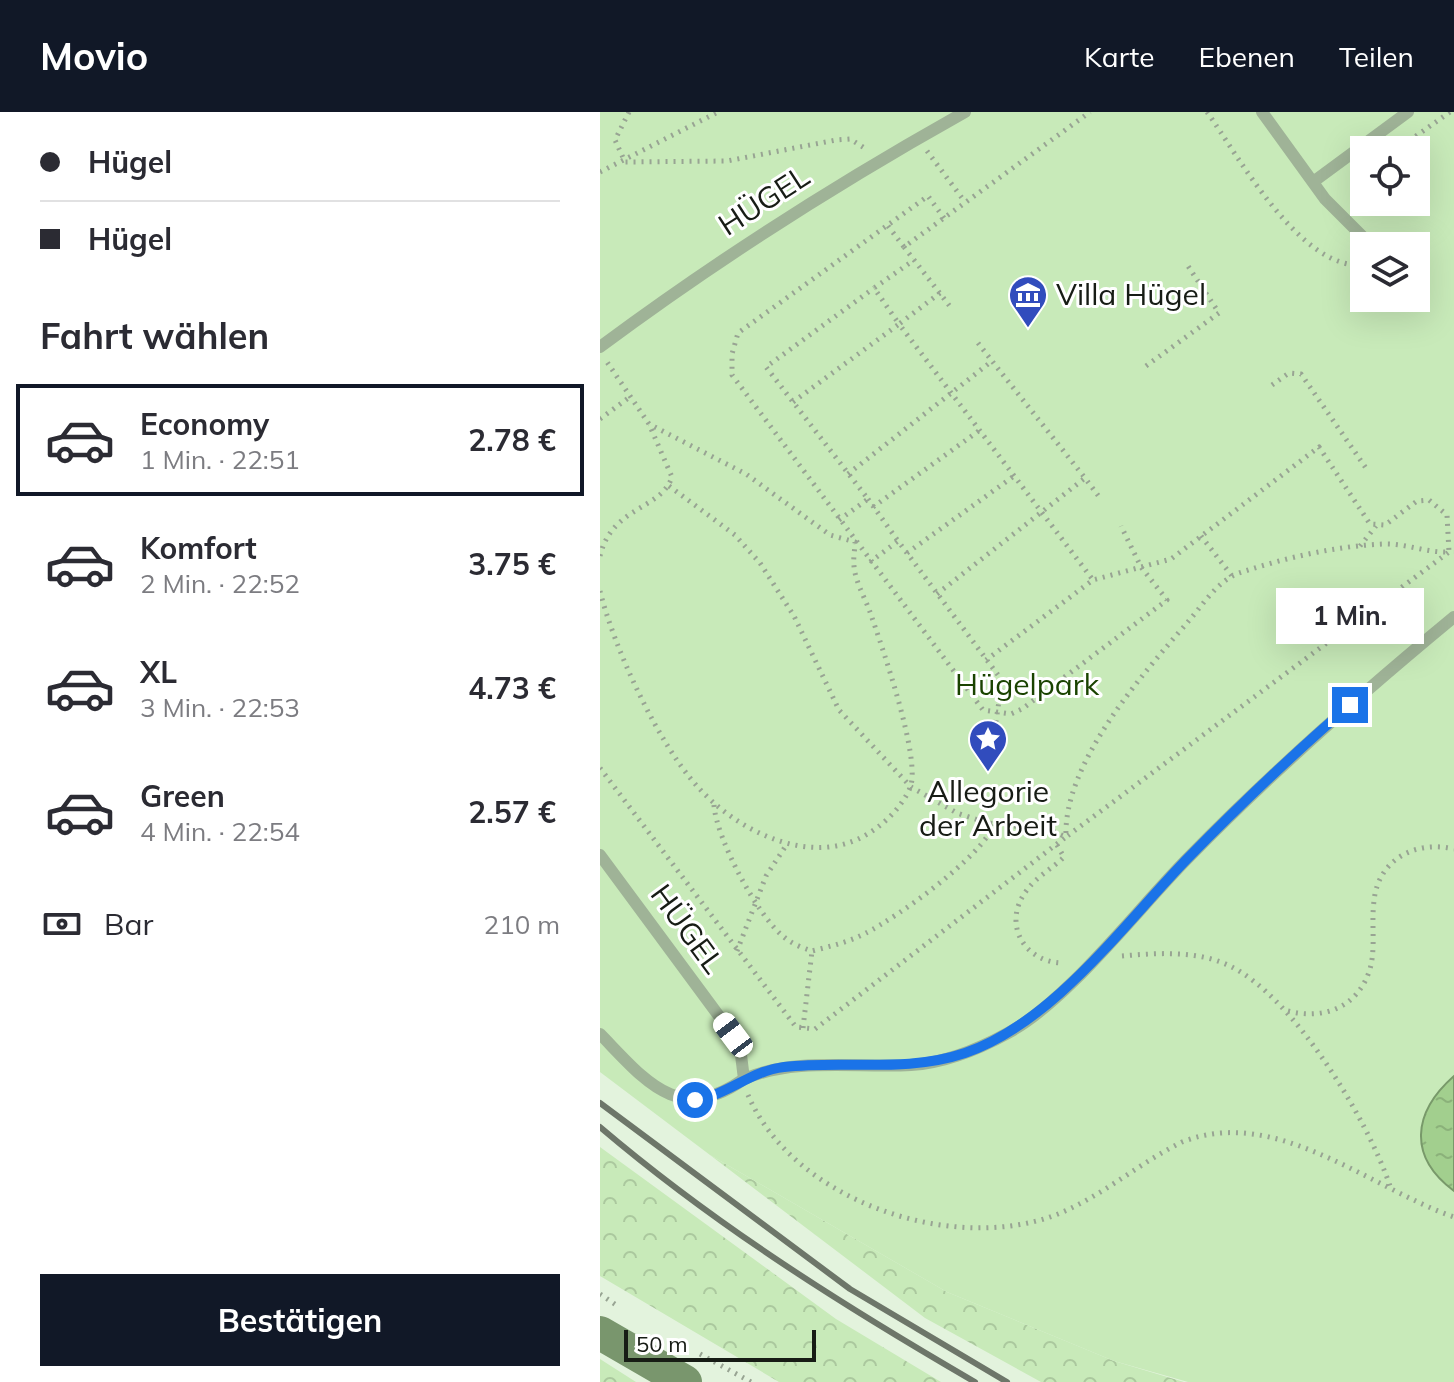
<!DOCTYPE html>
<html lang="de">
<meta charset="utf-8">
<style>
:root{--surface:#fff;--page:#f7f7f7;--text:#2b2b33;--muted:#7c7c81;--line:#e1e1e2;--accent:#111827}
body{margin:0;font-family:Mulish,sans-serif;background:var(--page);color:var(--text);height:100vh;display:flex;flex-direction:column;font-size:30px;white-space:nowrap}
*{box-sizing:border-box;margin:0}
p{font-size:26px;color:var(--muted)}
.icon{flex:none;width:44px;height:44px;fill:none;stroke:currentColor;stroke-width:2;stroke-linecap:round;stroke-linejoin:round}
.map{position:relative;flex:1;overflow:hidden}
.panel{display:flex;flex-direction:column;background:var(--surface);width:600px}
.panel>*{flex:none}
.top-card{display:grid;align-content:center;height:176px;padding:0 40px;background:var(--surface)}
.tools{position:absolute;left:750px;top:24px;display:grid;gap:16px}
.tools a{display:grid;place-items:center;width:80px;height:80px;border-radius:0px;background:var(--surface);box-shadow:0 8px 32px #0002;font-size:40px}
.scale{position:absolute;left:24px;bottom:20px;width:192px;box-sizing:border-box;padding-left:8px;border:4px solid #171c15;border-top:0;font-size:22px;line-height:28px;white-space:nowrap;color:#171c15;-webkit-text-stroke:6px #fff;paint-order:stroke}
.end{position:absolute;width:36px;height:36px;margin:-18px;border:10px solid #1a73e8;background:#fff;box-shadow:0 0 0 4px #fff}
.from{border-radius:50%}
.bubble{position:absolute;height:56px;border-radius:0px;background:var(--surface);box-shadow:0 8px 32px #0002;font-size:26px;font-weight:700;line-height:56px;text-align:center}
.car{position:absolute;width:24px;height:48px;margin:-24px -12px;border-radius:10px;box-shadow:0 0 6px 2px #0007;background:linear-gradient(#fff 24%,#345 0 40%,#fff 0 76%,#345 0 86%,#fff 0)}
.top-card b{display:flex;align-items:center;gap:28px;height:76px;font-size:30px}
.top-card b+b{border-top:2px solid var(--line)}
.top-card i{width:20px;height:20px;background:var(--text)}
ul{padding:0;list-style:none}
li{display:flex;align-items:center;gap:24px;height:112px;margin:0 16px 12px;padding:0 24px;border:4px solid transparent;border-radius:0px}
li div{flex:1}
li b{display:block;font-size:30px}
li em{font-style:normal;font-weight:700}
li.current{border-color:var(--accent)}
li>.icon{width:72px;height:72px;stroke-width:1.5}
h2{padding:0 40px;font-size:36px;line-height:96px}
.pay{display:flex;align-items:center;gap:20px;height:88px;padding:0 40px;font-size:30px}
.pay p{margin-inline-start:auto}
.action{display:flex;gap:16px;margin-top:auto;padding:16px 40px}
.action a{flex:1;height:92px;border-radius:0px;background:var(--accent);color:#fff;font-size:32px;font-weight:700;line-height:92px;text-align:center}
header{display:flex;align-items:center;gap:48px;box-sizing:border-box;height:112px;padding:0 40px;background:var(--accent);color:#fff}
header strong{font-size:38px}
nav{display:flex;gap:44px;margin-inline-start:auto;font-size:28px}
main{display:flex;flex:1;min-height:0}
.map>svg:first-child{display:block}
.forest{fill:url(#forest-crowns)}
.green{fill:#c8eab9;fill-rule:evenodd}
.water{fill:url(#water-ripples);stroke:#78996a;stroke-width:2}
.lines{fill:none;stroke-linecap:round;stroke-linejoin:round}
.path{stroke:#98a493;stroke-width:5;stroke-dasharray:2 6;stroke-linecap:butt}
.lane{stroke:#9fb397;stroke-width:12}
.secondary{stroke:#79966d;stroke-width:34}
.rail{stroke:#6d7669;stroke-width:6}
.route{stroke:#1a73e8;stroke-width:10}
.labels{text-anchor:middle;stroke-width:6;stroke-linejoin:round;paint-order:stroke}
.street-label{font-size:30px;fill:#171c15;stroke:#fff}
.poi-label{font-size:30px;fill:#171c15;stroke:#fff;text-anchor:start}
.park-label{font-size:30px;fill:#1a4300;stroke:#fff}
</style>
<header>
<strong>Movio</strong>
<nav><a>Karte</a><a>Ebenen</a><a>Teilen</a></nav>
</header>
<main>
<section class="panel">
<div class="top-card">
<b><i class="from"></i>Hügel</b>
<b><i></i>Hügel</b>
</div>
<h2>Fahrt wählen</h2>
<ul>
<li class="current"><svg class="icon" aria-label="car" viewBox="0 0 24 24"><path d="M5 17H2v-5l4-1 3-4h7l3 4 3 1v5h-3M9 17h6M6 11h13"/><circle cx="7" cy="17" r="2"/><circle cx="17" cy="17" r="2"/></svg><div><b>Economy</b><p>1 Min. · 22:51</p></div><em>2.78 €</em></li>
<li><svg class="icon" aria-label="car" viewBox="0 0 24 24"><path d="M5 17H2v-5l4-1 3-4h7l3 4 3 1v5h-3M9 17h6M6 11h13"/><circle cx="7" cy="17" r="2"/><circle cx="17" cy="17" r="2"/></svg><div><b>Komfort</b><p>2 Min. · 22:52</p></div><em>3.75 €</em></li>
<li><svg class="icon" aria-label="car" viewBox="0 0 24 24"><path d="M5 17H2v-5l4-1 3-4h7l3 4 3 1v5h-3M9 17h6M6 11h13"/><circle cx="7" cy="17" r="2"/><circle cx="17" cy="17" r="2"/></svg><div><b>XL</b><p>3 Min. · 22:53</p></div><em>4.73 €</em></li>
<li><svg class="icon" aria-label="car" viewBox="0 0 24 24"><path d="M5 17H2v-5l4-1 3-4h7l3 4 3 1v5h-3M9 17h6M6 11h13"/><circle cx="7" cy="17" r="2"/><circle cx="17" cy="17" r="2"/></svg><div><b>Green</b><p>4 Min. · 22:54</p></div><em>2.57 €</em></li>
</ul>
<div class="pay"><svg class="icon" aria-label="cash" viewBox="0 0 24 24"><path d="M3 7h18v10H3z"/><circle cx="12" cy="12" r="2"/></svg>Bar<p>210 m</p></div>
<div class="action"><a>Bestätigen</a></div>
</section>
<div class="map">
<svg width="854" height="1270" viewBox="0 0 854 1270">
<defs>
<pattern id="forest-crowns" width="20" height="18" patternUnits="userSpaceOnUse" patternTransform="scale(2)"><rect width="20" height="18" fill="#c8eab9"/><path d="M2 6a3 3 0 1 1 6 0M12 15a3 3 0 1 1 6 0" fill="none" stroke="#abc89e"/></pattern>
<pattern id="water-ripples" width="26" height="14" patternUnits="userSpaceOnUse" patternTransform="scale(2)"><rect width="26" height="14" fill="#a2cf8e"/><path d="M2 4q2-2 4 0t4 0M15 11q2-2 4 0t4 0" fill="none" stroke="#8bb17a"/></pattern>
</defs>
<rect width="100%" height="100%" fill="#e3f3dd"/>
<path class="forest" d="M0 1035 236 1207 341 1270H179L0 1164Z
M110 1043 347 1180 514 1249 584 1270H441L325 1206Z
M0 1246V1247L36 1270H0Z"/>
<path class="green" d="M0 0H854V1270H588L514 1249 347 1180 110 1043 0 960ZM764 38H816V90H764ZM764 134H816V186H764Z"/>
<path class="water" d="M854 964V1079C808 1045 812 1001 854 964Z"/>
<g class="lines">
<path class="path" d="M29 0 15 28 25 50 127 49 236 28 250 27 266 37
M607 0C639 45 701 159 764 153
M796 38 850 0
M327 39 365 90
M0 60 118 0
M753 69 764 61
M344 106 328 84 138 221 132 242V263L383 598 411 602 422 597 567 488 541 455 521 414
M288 114 304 135 490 0
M304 135 352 197
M340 181 299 212 493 468
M378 231 392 249
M546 254 619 201 588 154
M672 273 689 261 701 262 768 359
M193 290 299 212 274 176 314 148
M0 307 31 284
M248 362 392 249 485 366
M69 374 135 423 160 451 194 504 239 598 311 675 357 701 387 711 450 718 466 725 849 440H854
M268 387 298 429
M273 395 380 318
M239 408 268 387 166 255 274 176
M601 424 632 464
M760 434 776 414
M307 441 414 364
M0 444C12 394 61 398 72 365L49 312 7 250
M270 450 298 429 398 563 401 576 391 642
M0 479C14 536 58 631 97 674 132 714 195 748 248 731 273 723 299 701 310 676 322 648 281 532 270 500 265 486 255 469 254 454 253 446 255 438 255 430L230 423 146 362 49 312
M337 482 485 366 500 386
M0 656 196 915 215 917 466 725C463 652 541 564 587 511 602 494 617 469 639 461 684 446 736 434 783 432 806 431 826 441 849 440L847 403 829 388 817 389 785 413 770 412 719 335 571 447 493 468 386 548
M114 693C116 726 158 805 184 825 192 832 203 836 212 839 231 834 249 830 266 821 299 804 380 746 394 713
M457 733 464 745C453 756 436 765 427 778 401 811 424 851 464 851
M137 839 166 764 187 732
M522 844C558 841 597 838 630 854 694 885 768 1008 790 1074
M688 899C723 908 758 896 770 857 776 835 771 812 774 789 778 747 816 728 854 737
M203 916 212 839
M148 983C193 1088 347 1140 450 1105 498 1088 537 1052 582 1030 675 993 768 1075 854 1105
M0 1182 19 1195
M100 1242 151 1270"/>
<path class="lane" d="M662 0 725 87 772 134
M713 70 808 0
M0 235C117 148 238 71 365 0
M0 743 133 923 140 935 144 967C78 1014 45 968 0 922
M144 967C195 945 256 956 311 953 344 951 379 937 408 921 469 888 539 795 590 744 673 659 762 581 854 505"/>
<path class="secondary" d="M0 1221 85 1270"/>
<path class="rail" d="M0 991 250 1177 407 1270
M0 1015C115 1113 244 1194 375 1270"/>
</g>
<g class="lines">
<path class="route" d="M95 988C128 983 150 959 184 955 245 948 306 961 365 941 453 911 524 812 587 747 639 694 693 642 750 593"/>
</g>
<defs>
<symbol id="museum-pin" viewBox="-11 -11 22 30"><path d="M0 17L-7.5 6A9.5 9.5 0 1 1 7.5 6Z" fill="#314cbd" stroke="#fff"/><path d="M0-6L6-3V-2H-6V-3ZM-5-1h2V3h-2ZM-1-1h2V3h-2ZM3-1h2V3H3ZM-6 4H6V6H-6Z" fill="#fff"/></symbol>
<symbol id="sight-pin" viewBox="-11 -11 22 30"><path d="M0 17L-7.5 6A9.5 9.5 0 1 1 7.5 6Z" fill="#314cbd" stroke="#fff"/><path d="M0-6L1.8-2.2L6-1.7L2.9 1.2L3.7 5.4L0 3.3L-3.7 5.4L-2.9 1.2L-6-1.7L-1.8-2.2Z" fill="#fff"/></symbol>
</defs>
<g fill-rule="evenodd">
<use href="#museum-pin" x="406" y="161" width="44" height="60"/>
<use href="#sight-pin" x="366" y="605" width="44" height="60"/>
</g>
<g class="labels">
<g class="street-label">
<text transform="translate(164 89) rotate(-33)" y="10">HÜGEL</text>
<text transform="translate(87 817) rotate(54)" y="10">HÜGEL</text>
</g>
<g class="poi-label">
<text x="456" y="193">Villa Hügel</text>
<text x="388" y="690" text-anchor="middle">Allegorie<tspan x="388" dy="34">der Arbeit</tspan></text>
</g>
<g class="park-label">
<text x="427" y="583">Hügelpark</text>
</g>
</g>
</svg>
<div class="tools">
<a><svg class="icon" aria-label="locate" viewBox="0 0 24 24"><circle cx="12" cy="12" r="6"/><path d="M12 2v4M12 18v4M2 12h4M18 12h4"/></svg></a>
<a><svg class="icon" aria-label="layers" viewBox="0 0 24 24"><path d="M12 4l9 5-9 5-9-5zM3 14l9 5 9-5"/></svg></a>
</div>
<div class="scale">50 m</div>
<i class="end from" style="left:95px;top:988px"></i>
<i class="end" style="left:750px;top:593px"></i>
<div class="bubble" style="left:676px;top:476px;width:148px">1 Min.</div>
<i class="car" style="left:133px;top:923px;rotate:323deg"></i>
</div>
</main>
